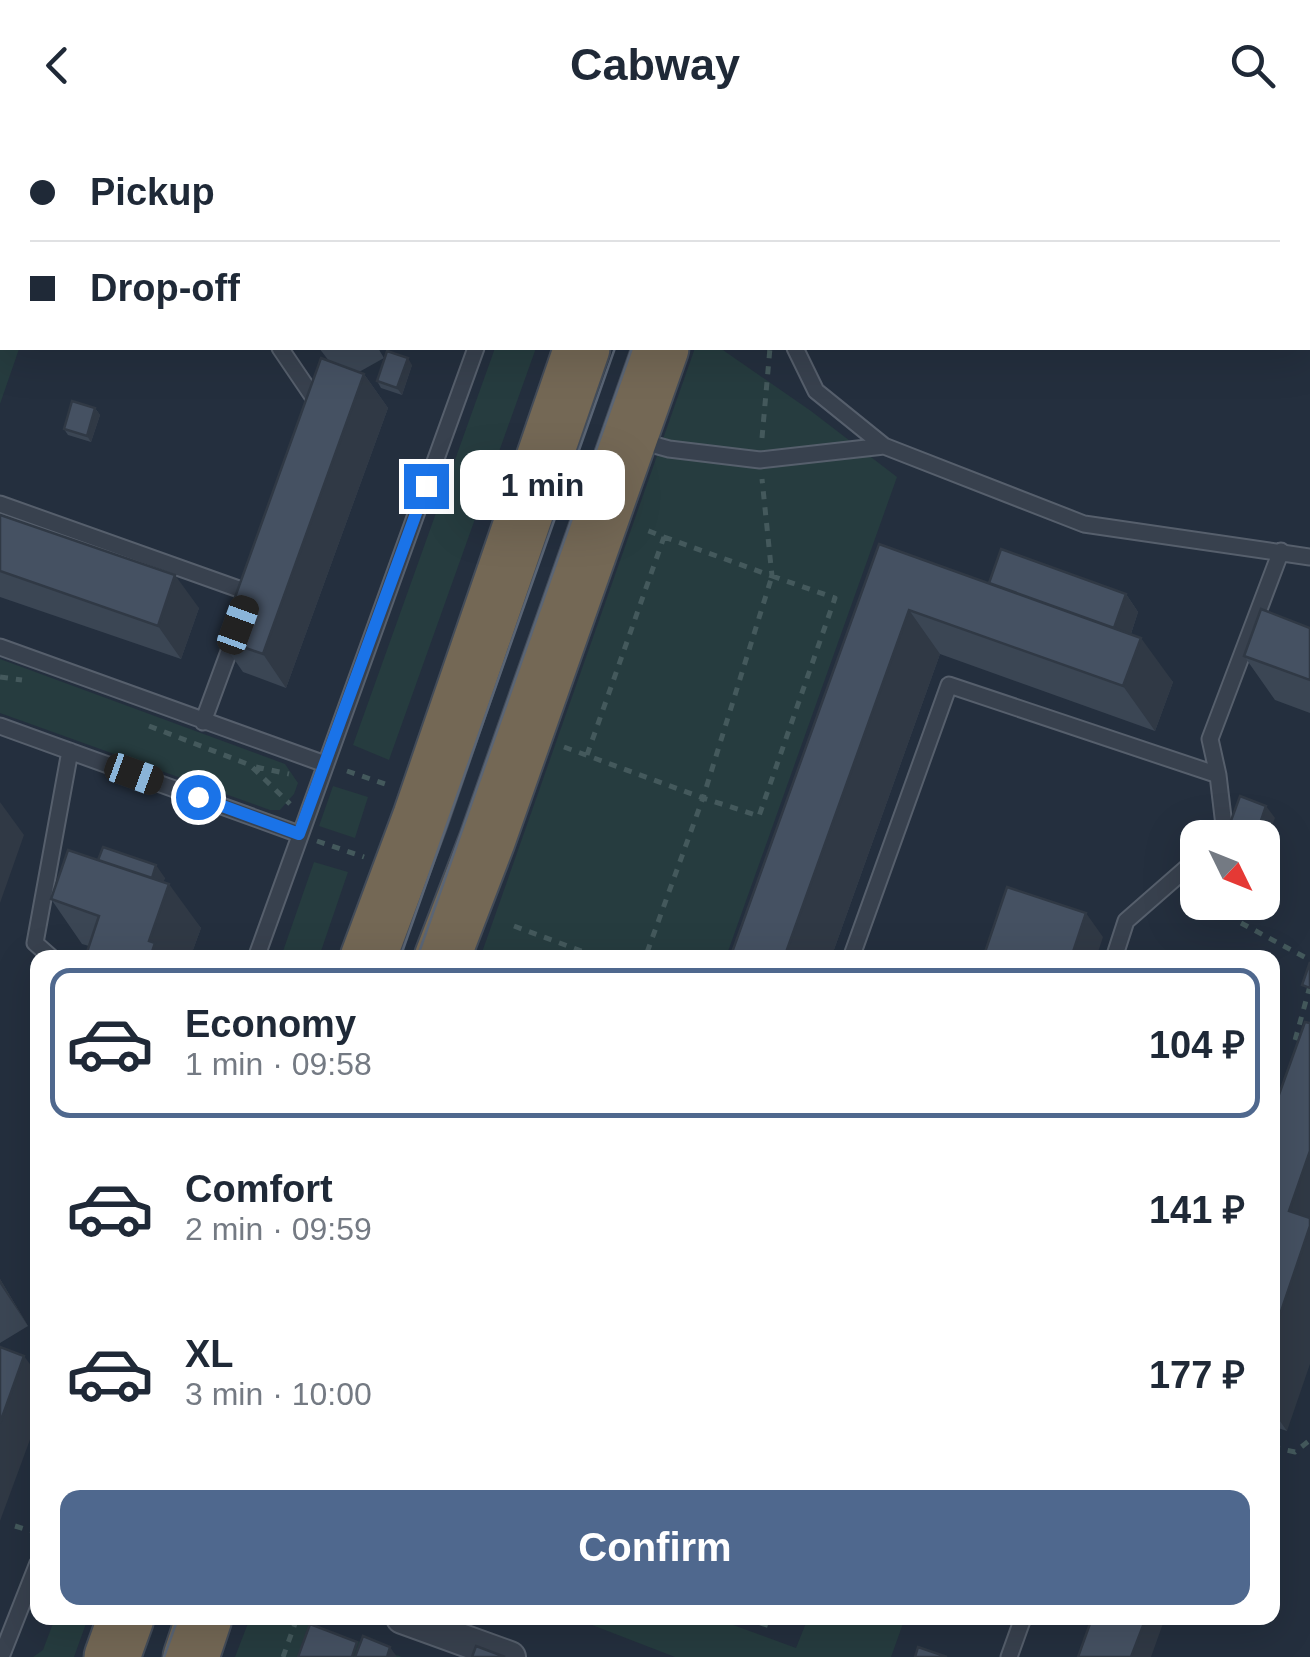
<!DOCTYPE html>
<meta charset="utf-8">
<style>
:root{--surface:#fff;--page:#f6f6f7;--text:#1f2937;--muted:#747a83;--line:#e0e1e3;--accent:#4f688e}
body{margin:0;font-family:Helvetica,sans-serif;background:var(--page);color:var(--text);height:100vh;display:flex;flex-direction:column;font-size:38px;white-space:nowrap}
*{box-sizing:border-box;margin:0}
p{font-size:32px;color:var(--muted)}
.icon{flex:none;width:55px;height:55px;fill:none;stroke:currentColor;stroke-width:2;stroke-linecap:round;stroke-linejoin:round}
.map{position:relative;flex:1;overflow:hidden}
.details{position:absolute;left:30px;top:820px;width:1250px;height:675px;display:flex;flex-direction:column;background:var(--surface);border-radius:20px;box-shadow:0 10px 40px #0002}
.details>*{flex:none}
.banner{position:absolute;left:0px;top:0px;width:1310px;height:220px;box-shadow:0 10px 40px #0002;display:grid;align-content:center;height:220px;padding:0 30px;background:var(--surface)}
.needle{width:65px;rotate:133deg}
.tools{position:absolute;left:1180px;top:690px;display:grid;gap:20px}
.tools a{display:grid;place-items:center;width:100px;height:100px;border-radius:20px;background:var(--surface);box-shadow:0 10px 40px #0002;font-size:50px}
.end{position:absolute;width:45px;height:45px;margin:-22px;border:12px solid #1a73e8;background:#fff;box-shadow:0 0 0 5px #fff}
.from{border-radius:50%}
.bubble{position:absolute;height:70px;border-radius:20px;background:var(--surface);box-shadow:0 10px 40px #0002;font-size:32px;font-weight:600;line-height:70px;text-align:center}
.car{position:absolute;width:30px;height:60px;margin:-30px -15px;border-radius:12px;box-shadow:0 0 8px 2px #0007;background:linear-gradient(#222 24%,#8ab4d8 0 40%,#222 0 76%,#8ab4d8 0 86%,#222 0)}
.banner b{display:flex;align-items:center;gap:35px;height:95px;font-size:38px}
.banner b+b{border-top:2px solid var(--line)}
.banner i{width:25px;height:25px;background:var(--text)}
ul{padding:18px 0 0;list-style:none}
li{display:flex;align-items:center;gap:30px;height:150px;margin:0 20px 15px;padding:0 10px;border:5px solid transparent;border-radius:20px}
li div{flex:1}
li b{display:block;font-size:38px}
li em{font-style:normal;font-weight:600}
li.on{border-color:var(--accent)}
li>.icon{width:90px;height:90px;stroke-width:1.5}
.action{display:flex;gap:20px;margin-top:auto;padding:20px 30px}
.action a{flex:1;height:115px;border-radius:20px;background:var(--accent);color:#fff;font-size:40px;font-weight:600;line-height:115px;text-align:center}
header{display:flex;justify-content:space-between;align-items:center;height:130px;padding:0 30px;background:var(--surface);font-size:45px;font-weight:600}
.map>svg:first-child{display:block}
.green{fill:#263c3f}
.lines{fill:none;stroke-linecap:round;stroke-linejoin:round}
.lane-casing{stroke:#565f6c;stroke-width:19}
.street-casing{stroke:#565f6c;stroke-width:34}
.highway-casing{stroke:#434c59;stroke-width:59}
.path{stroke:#44595c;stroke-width:5;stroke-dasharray:8 8;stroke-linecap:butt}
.lane{stroke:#38414e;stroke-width:15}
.street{stroke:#38414e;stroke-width:30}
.highway{stroke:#746855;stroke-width:55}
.tram{stroke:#5a6575;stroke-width:2.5}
.wall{fill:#3b4654}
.shaded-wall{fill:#303945}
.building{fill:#455162;stroke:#303945;stroke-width:2.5}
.route{stroke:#1a73e8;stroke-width:12}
</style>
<header><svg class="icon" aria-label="back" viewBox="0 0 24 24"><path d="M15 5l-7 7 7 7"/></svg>Cabway<svg class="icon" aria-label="search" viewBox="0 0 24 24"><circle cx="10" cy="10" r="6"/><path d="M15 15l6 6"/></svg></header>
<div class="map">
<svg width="1310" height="1527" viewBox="0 0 1310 1527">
<rect width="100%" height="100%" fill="#242f3e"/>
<path class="green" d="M0 212 2 218 19 219 0 274Z
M495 218H536L389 630 353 615Z
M695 218H720L811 281 897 347 726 827 480 828Z
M0 529 285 634 298 653 294 664 280 680H270L0 583Z
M333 656 368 667 355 708 319 696Z
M314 732 348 742 319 827H281Z
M55 1488H88L74 1527H33L43 1520Z
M250 1488H293L402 1527H235Z
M574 1488H714L796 1518 808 1488H905L891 1527H675Z"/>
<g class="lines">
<defs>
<path id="lane" d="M198 2 199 0
M551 2 552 0
M881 2 882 0
M0 109 2 110
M280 218 320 277
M795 218 816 261 884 316 1084 394 1310 427
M640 311 669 319 760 330 884 316
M0 374 250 463 252 458
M0 517 325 634
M203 592 235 505
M0 596 299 704
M1218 645 1225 704 1221 708
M52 828 35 813 70 621
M256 828 476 218
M851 828 949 555 1218 645 1210 609 1281 421
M1114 828 1126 791 1198 728
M1 1527 38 1433
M1009 1527 1023 1488"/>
<path id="street" d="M402 1488 510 1527"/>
<path id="highway" d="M659 2 660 0
M738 2 739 0
M368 828 421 686 582 218
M442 828 487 711 661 218
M112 1527 126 1488
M191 1527 204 1488"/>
</defs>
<use href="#lane" class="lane-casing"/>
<use href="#street" class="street-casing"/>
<use href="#highway" class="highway-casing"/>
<path class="path" d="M846 2 847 0
M762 308 770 218
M664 407 772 446 762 349
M772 446 835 468 759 686 703 668Z
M0 547 22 550
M149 596 250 635 290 674
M564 617 703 668 645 828
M587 625 664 407 641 398
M256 637 289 644
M347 641 388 655
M317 711 364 727
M1241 793 1310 830
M514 796 600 828
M1310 856 1294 914 1310 919
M1272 1317 1295 1322 1310 1310
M15 1396 38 1403
M745 1488 770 1496 773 1488
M283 1527 297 1488"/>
<use href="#lane" class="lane"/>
<use href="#street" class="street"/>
<use href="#highway" class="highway"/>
<path class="tram" d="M692 2 693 0
M708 2 709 0
M400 828 615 218
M417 828 632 218
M164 1527 178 1488"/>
</g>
<path class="wall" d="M0 0 2 2V71L0 70Z
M218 0H278L277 2H220Z
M394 0H501L500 2H396Z
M319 218H378L384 228 359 242 364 244 388 278 286 558 243 542 220 509 329 231Z
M412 235 402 265 381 258 377 251Z
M95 278 100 285 91 312 68 305 64 299Z
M0 385 199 478 181 529 0 467Z
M879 414 989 453 1126 464 1138 482 1131 504 1173 552 1155 601 940 524 831 828H730Z
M1310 498V583L1275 570 1244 526Z
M98 730 165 748 163 752 201 798 190 828H85L89 816 82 814 51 769Z
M1272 984 1287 1301 1272 1296Z
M0 1149 28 1196 0 1213Z"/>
<path class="shaded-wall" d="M251 0H278L277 2H253Z
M463 0H501L500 2H465Z
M408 228 412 235 402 265 397 258Z
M364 244 388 278 286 558 263 524Z
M95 278 100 285 91 312 87 306Z
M175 445 199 478 181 529 158 496Z
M1126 464 1138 482 1121 534 1108 516Z
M909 480 940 524 831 828H784Z
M1141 508 1173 552 1155 601 1123 556Z
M0 672 24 705 0 773Z
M1266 676 1275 688 1262 724V708H1255Z
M156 735 165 748 152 782 144 769Z
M169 754 201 798 190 828H150L149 811Z
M1086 783 1103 807 1096 828H1071Z
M1310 1021V1234L1287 1301 1272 1280V1208L1289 1081Z
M0 1149 28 1196 0 1154Z
M24 1226 38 1245V1288L0 1391V1293Z
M1146 1488H1165L1151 1527H1131Z
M390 1517 397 1527H387Z"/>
<path class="building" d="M0 0H33L40 2H2V45H0Z
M114 0H146L145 2H120Z
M407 0H448L447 2H414Z
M387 221 408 228 397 258 377 251Z
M321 228 364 244 263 524 220 509Z
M72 271 95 278 87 306 64 299Z
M0 385 175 445 158 496 0 441Z
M879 414 1141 508 1123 556 909 480 784 828H730Z
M1001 419 1126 464 1114 498 989 453Z
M1261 479 1310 498V550L1244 526Z
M1240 666 1266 676 1255 708 1225 707Z
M103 717 156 735 152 748 98 730Z
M68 720 169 754 149 811 155 813 150 828H85L99 786 51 769Z
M1007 757 1086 783 1071 828H983Z
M1310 832V858L1302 855Z
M1305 892 1310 893V1021L1289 1081 1310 1088V1096L1272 1208V984Z
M0 1217 24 1226 0 1293Z
M1092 1488H1146L1131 1527H1078Z
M310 1494 357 1512 352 1527H298Z
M363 1506 390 1517 387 1527H355Z
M476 1516 505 1527H472Z
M918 1517 947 1527H915Z"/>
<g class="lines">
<path class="route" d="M198 667 299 704 426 356"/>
</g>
</svg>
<div class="tools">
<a><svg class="needle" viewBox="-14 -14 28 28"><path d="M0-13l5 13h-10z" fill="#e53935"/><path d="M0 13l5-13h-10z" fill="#747a83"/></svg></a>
</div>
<i class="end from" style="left:198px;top:667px"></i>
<i class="end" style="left:426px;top:356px"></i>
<div class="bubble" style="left:460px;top:320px;width:165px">1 min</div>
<i class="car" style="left:238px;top:495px;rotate:20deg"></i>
<i class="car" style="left:134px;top:644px;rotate:110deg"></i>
<div class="banner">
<b><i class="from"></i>Pickup</b>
<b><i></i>Drop-off</b>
</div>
<section class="details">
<ul>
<li class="on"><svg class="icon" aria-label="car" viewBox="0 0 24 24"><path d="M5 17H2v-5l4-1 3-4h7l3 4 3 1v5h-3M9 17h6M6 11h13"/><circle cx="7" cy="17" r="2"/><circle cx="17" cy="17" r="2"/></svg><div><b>Economy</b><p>1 min · 09:58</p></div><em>104 ₽</em></li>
<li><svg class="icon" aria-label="car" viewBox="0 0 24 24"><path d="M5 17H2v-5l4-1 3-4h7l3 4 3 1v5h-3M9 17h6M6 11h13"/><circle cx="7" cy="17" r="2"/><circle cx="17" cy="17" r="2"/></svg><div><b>Comfort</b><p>2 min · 09:59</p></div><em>141 ₽</em></li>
<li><svg class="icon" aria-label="car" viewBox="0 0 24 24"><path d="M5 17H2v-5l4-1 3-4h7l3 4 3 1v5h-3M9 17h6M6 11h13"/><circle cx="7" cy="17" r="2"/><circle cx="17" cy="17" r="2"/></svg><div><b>XL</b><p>3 min · 10:00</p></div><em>177 ₽</em></li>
</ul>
<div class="action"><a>Confirm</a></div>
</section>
</div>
